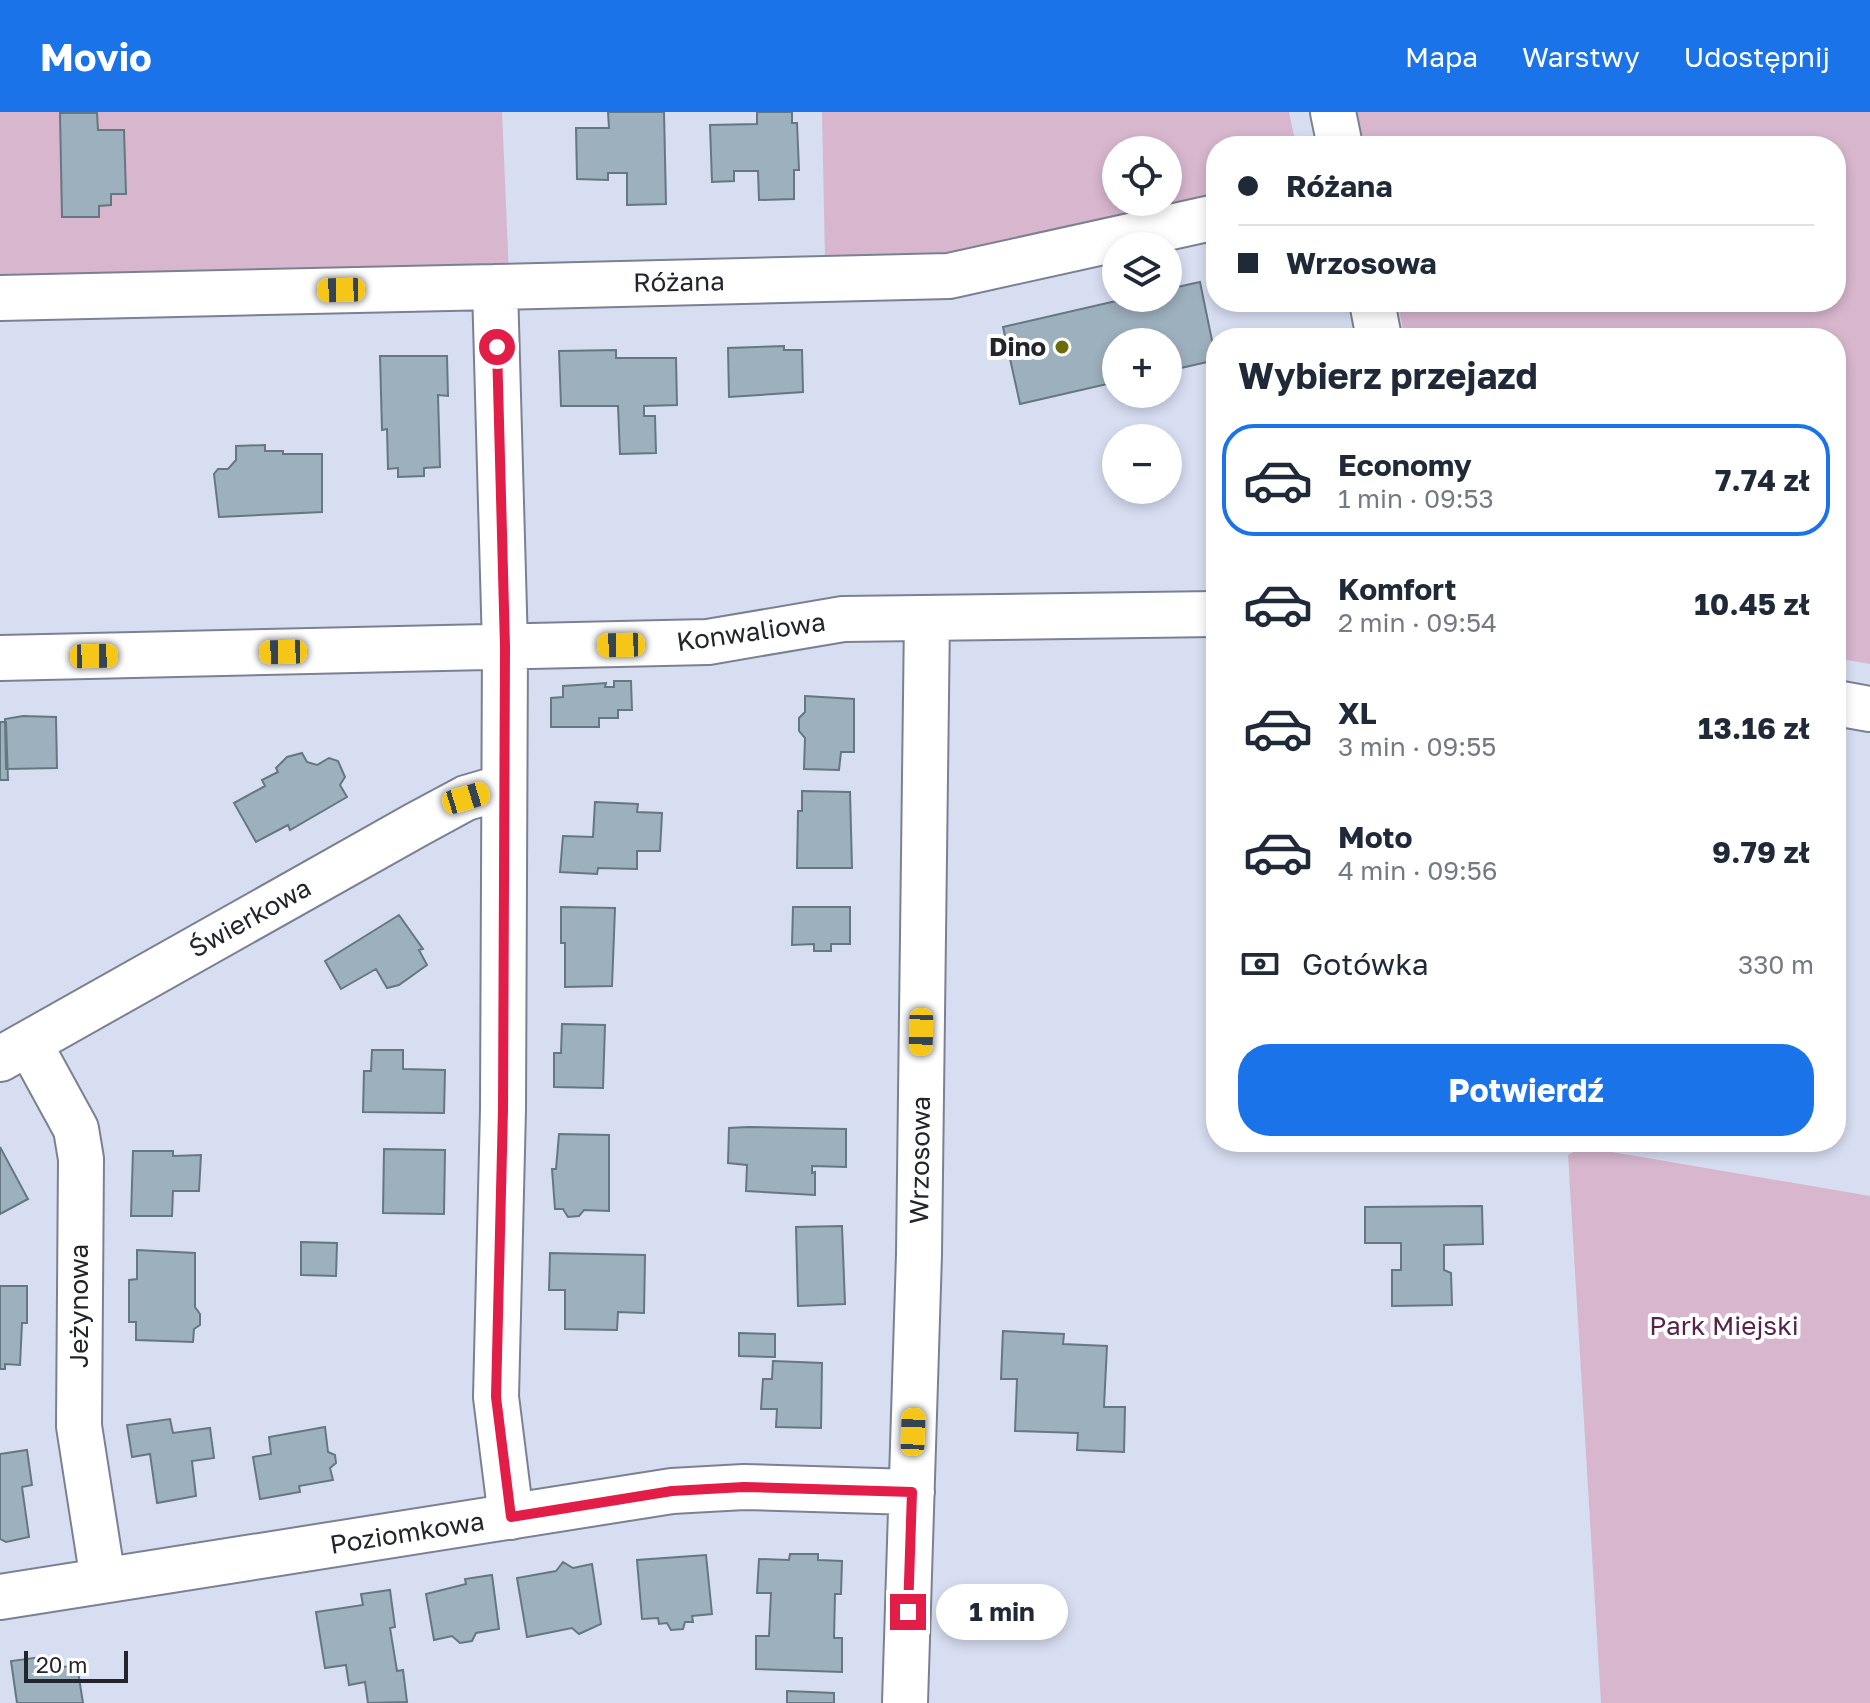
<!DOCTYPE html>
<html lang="pl">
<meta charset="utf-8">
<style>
:root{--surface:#fff;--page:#f2f2f3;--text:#1f2937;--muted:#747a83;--line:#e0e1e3;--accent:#1a73e8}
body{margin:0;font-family:"Golos Text",sans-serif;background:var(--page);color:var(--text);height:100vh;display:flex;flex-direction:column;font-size:30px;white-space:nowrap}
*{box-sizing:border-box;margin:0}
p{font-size:26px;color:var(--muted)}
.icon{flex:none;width:44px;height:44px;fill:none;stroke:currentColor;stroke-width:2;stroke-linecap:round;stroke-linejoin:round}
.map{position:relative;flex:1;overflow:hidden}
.drawer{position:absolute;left:1206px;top:216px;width:640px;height:824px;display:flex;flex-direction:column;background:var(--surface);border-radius:32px;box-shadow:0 4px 12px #0003}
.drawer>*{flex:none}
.banner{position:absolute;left:1206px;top:24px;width:640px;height:176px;border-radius:32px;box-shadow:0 4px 12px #0003;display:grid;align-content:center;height:176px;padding:0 32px;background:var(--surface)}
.controls{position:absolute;left:1102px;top:24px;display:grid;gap:16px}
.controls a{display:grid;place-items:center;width:80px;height:80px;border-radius:50%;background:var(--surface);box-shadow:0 4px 12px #0003;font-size:40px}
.scale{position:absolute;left:24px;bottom:20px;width:104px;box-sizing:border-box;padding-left:8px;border:4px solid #22252c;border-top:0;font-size:22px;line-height:28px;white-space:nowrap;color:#22252c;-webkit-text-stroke:6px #fff;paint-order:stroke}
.end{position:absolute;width:36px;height:36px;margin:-18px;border:10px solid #e11d48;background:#fff;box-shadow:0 0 0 4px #fff}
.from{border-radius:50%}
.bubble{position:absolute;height:56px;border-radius:28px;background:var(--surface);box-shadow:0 4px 12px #0003;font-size:26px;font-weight:700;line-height:56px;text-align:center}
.car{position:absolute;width:24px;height:48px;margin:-24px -12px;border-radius:10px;box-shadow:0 0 6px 2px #0007;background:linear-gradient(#f5c518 24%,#345 0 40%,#f5c518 0 76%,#345 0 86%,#f5c518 0)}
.banner b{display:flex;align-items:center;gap:28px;height:76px;font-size:30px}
.banner b+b{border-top:2px solid var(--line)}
.banner i{width:20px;height:20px;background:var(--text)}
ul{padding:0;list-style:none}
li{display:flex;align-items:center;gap:24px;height:112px;margin:0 16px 12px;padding:0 16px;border:4px solid transparent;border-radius:32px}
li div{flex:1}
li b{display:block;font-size:30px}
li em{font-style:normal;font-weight:700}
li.active{border-color:var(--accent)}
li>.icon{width:72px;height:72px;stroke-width:1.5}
h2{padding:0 32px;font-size:36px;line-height:96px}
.pay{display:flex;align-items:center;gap:20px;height:88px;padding:0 32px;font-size:30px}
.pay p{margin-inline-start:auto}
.action{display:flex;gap:16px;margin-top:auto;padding:16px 32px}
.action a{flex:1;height:92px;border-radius:32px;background:var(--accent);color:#fff;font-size:32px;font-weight:700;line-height:92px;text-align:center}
header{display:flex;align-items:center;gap:48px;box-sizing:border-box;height:112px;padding:0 40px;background:var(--accent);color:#fff}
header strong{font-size:38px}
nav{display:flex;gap:44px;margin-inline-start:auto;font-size:28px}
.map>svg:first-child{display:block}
.green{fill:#d7b6ce;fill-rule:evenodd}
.building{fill:#9db0bd;stroke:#657783;stroke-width:2}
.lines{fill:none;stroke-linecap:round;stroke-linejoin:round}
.minor-casing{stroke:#7b8193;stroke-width:48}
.minor{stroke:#fff;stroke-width:44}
.route{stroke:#e11d48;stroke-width:10}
.poi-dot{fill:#6c6b09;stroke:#fff;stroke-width:3}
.labels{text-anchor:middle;stroke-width:8;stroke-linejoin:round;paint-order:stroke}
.street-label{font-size:26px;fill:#22252c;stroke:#fff}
.poi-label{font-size:26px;font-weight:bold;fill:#22252c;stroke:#fff;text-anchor:end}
.park-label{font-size:26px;fill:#57224c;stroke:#fff}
</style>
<header>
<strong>Movio</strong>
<nav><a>Mapa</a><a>Warstwy</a><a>Udostępnij</a></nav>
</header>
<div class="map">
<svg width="1870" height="1591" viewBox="0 0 1870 1591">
<rect width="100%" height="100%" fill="#d7def1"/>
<path class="green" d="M0 0H502L510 187 348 199 0 208Z
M822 0H1289L1296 34H1216V82L907 166 825 146ZM1116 38H1168V90H1116Z
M1355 0H1870V552L1836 546V226H1405L1397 190H1836V34H1363Z
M1583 1035 1870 1084V1591H1601L1568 1043Z"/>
<path class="building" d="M608 0H664L666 92 627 93V61H608V68L577 67 576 16H609Z
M757 0H792V11H797L799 58H794V87L759 88 758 59H734V69L712 70 710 13 757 12Z
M60 1H97L98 18H124L126 82H111V93L99 94V105H62Z
M1200 170 1216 248 1168 259V230H1116V270L1020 292 1003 215 1129 186H1168V177Z
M784 234V238H802L803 280 729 285 728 236Z
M616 238V246H676L677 293 644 294V304H655L656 341 620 342 618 294H561L559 239Z
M380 244H447L448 284 438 283 440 355 424 356V364L398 365V356L388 357 387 317 382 318Z
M265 333V339H283V342H322V400L219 405 214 362 218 357H228L236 348V334Z
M614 569H631L632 598H618V606H599V615H551V586L563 585V574L606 571 605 575H614Z
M805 584 854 587V640H841L839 658 804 657 805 626 799 619V606L805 600Z
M23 604 56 605 57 656 6 657 5 607Z
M0 610H6L8 668H0Z
M302 641 307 650 317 653 329 646 338 649 345 665 340 673 347 685 290 718 288 713 256 730 234 691 265 674 262 668 278 660 276 656 287 645Z
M802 679 850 680 852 756H797L798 699H802Z
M595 690 638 692 637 700 662 701 660 739H637V757L598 756 597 762 560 760 563 724 593 725Z
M561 795 615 796 612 874 565 875V831H561Z
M793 795H850V832H831V839H814V832L792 833Z
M399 803 423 837 419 838 427 853 399 873 387 876 376 857 341 877 325 849Z
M562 912 605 913 603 976 554 975V941H561Z
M372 938H403V957L445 958 444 1001 363 1000 364 959H371Z
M748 1015 846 1017V1055L812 1054V1061L815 1060V1083L746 1079 747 1053 728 1051 729 1016Z
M559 1022 609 1023V1099L584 1098 579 1104 568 1105 563 1097H555L552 1057H556Z
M0 1035 28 1087 0 1102Z
M384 1037 445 1038 444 1102 383 1101Z
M133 1039H173V1044L201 1043 199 1079H173L172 1104H131Z
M1482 1094 1483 1132 1444 1133V1158L1451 1161 1452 1193 1392 1194V1158H1401V1131H1365V1095Z
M842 1114 845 1192 798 1194 796 1115Z
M301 1130 337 1131 336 1164 301 1163Z
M137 1138 195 1141V1195L200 1202V1213L194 1217 193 1230 136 1228V1210H129V1168L137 1167Z
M550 1141 645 1143 644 1201 618 1200 617 1218 565 1217V1178H549Z
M0 1174H27V1211H22L20 1253 5 1252V1257H0Z
M1003 1219 1064 1222 1063 1232 1107 1234 1104 1295H1125L1124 1340 1077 1338 1078 1321 1015 1319 1017 1267H1001Z
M739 1221 775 1222V1245L739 1244Z
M773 1249 822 1251 821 1316 776 1315 777 1297H761L763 1267H772Z
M170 1307 173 1321 210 1316 214 1346 192 1349 196 1384 157 1391 150 1342 132 1345 127 1313Z
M325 1315 328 1340 335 1343 336 1351 330 1356 333 1368 299 1374 300 1380 260 1387 253 1345 271 1342 269 1325Z
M27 1338 32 1373 22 1375 29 1425 6 1430 0 1427V1342Z
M790 1442H818V1448L842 1449 841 1482H835L834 1526H842V1560L756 1557V1524H769L771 1481H757L759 1447 789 1448Z
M706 1443 712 1502 692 1504 693 1510H685L683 1517 671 1518 667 1511 659 1512 658 1506 642 1507 637 1448Z
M563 1450 573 1456 592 1452 601 1512 579 1522 572 1516 527 1525 517 1466 556 1459Z
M492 1463 499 1517 476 1521 472 1529 460 1531 452 1524 434 1528 426 1482 466 1472 465 1467Z
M390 1478 395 1515 390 1516 397 1559 403 1558 407 1590 368 1591 365 1570 349 1573 346 1553 325 1556 316 1500 363 1493 361 1482Z
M41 1545 43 1558 77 1553 83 1591H17L11 1549Z
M787 1579 834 1581V1591H787Z"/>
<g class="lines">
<defs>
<path id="minor" d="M1333 0 1340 34
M0 186 495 175
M1372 190 1379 226
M0 546 708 530 843 507 1216 502
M1836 591 1870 597
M29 931 76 1017 81 1047 79 1314 103 1468
M0 947 416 713 466 686 504 675
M511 1405 496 1285 503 997 505 535 495 175 949 164 1216 105
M0 1485 672 1379 744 1375 912 1380
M905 1591 919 1142 927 506"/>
</defs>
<use href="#minor" class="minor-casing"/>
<use href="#minor" class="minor"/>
</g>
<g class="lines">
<path class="route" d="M497 235 505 535 503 997 496 1285 511 1405 672 1379 744 1375 912 1380 908 1500"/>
</g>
<circle class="poi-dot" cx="1062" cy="235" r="8"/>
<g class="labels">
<g class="street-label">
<text transform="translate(679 170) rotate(-1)" y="9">Różana</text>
<text transform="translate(751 520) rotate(-8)" y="9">Konwaliowa</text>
<text transform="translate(250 806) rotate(-29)" y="9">Świerkowa</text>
<text transform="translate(920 1048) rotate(-89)" y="9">Wrzosowa</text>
<text transform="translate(79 1194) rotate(-90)" y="9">Jeżynowa</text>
<text transform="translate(407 1421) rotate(-9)" y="9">Poziomkowa</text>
</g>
<g class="poi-label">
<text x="1046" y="244">Dino</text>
</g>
<g class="park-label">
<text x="1724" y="1223">Park Miejski</text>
</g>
</g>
</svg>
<div class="controls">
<a><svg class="icon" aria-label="locate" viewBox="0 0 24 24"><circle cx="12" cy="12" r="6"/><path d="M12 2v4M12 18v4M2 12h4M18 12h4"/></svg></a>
<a><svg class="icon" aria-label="layers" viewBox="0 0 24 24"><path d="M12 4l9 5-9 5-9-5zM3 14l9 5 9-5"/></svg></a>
<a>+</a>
<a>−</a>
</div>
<div class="scale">20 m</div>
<i class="end from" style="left:497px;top:235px"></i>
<i class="end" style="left:908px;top:1500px"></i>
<div class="bubble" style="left:936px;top:1472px;width:132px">1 min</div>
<i class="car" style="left:341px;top:178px;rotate:269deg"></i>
<i class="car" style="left:621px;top:533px;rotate:269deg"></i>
<i class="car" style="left:283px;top:540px;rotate:269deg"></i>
<i class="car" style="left:94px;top:544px;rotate:89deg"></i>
<i class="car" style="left:466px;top:686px;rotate:73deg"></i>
<i class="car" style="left:921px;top:920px;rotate:181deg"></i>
<i class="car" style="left:913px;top:1320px;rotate:2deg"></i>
<div class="banner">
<b><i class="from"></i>Różana</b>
<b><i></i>Wrzosowa</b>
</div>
<section class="drawer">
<h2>Wybierz przejazd</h2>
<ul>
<li class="active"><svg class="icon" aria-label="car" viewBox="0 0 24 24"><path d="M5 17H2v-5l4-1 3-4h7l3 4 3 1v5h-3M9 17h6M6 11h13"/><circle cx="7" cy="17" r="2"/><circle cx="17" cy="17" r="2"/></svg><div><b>Economy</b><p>1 min · 09:53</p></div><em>7.74 zł</em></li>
<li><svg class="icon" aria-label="car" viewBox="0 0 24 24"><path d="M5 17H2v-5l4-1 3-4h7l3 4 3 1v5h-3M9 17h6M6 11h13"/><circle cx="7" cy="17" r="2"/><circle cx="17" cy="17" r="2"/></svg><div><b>Komfort</b><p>2 min · 09:54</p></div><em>10.45 zł</em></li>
<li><svg class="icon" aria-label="car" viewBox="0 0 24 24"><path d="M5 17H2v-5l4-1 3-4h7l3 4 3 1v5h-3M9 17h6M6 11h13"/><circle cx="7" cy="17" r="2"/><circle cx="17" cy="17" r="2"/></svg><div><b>XL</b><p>3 min · 09:55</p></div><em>13.16 zł</em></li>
<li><svg class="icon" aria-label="car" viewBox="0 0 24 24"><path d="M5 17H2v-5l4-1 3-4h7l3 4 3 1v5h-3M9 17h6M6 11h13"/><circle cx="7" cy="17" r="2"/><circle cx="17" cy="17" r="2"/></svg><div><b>Moto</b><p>4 min · 09:56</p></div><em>9.79 zł</em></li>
</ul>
<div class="pay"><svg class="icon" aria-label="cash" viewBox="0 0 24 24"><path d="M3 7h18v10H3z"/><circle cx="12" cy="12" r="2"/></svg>Gotówka<p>330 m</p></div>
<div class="action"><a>Potwierdź</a></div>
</section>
</div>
